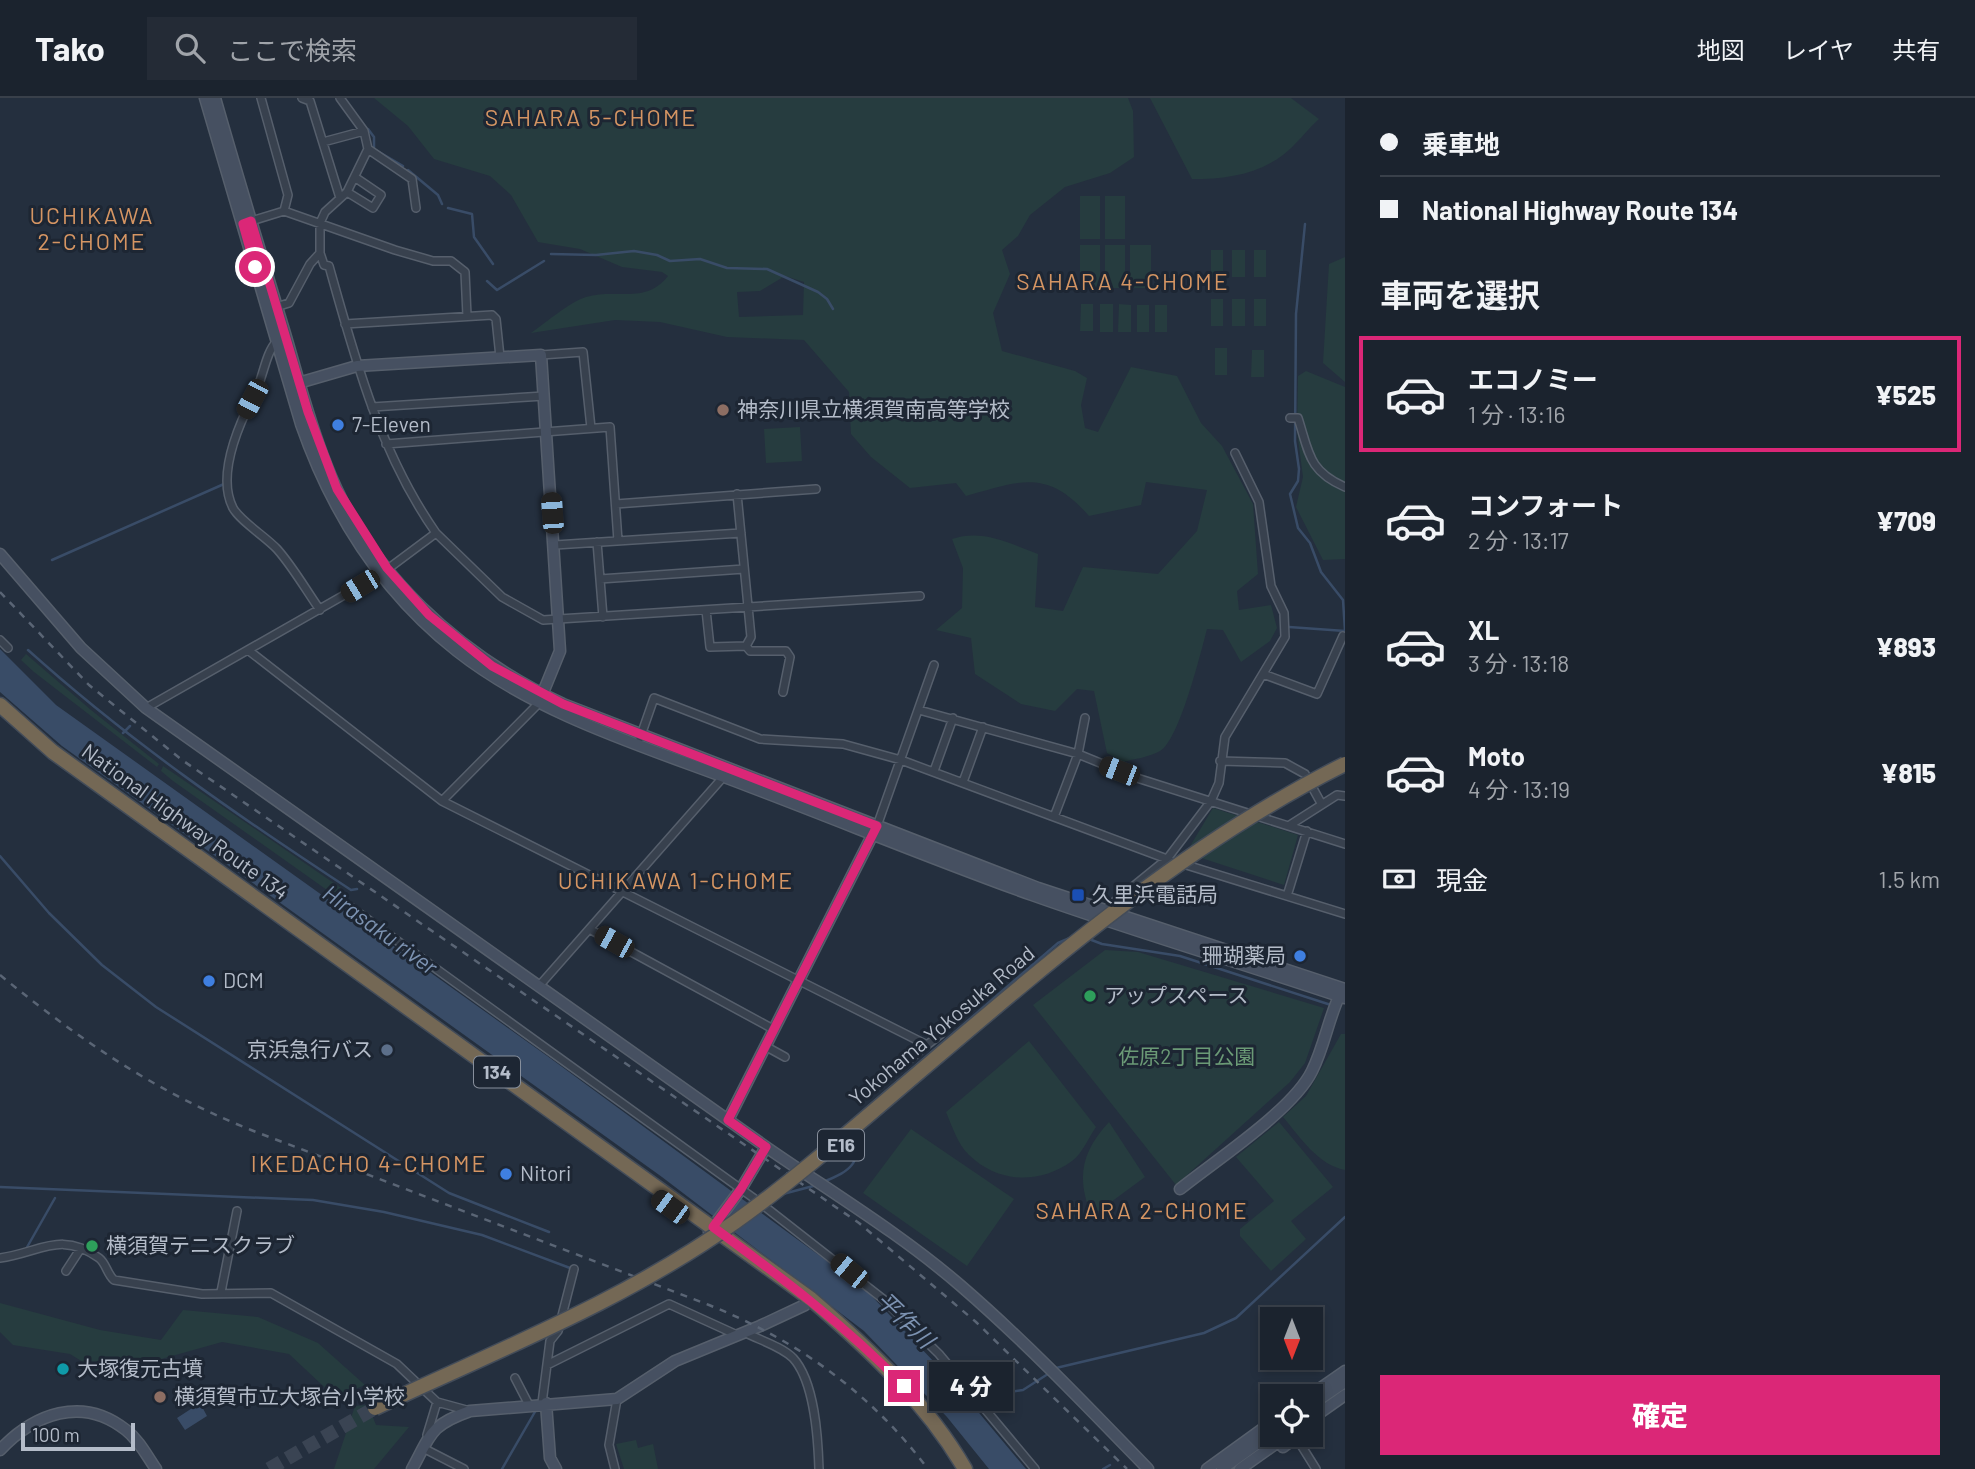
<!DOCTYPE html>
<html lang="ja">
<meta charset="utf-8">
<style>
:root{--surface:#1b232e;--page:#242b36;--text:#f1f3f6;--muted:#a0a4aa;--line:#39404a;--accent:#db2777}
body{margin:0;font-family:Barlow,"Noto Sans JP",sans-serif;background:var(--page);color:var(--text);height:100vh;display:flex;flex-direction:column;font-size:26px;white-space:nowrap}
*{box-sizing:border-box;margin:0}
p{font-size:23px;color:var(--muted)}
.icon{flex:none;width:38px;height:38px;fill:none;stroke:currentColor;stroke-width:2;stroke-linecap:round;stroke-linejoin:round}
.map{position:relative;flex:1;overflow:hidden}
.panel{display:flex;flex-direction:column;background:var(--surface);width:630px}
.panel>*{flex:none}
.hud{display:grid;align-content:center;height:154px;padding:0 35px;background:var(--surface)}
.needle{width:46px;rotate:180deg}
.tools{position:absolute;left:1260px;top:1209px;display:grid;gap:14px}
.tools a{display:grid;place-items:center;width:63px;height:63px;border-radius:0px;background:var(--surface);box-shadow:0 4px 10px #0003,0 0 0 2px var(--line);font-size:35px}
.scale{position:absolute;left:21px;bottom:18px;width:114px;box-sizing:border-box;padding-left:7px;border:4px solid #b4bcc9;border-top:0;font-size:19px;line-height:24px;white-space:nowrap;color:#b4bcc9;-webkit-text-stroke:5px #1d2633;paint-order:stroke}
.end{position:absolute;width:32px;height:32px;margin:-16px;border:9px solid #db2777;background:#fff;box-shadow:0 0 0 4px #fff}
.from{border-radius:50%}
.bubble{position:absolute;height:49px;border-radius:0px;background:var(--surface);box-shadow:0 4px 10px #0003,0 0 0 2px var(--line);font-size:23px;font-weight:800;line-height:49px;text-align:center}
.car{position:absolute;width:21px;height:42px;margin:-21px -10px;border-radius:9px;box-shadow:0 0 5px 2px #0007;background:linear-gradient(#222 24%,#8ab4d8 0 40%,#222 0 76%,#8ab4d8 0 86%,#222 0)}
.hud b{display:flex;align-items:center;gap:24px;height:66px;font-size:26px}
.hud b+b{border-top:2px solid var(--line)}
.hud i{width:18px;height:18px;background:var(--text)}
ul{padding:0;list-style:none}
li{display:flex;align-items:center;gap:21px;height:116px;margin:0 14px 10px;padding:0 21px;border:4px solid transparent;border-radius:0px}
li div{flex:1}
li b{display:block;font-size:26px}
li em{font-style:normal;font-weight:800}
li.active{border-color:var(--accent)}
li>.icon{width:63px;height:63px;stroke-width:1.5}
h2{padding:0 35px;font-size:32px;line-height:84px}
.pay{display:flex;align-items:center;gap:18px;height:77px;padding:0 35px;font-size:26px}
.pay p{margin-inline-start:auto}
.primary-button{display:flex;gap:14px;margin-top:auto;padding:14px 35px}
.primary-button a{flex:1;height:80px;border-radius:0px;background:var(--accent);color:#fff;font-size:28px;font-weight:800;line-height:80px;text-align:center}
header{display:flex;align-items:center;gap:42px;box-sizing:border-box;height:98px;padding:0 35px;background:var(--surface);border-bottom:2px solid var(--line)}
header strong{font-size:33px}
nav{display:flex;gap:38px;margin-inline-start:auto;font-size:24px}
.search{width:490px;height:63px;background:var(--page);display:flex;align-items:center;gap:18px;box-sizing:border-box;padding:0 24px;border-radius:0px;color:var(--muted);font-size:26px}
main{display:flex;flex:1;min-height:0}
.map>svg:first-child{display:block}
.green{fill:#263c3f;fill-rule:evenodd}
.water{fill:#394c67}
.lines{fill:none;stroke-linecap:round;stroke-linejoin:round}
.stream{stroke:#394c67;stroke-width:2.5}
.highway-tunnel{stroke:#3a4453;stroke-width:14;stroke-dasharray:14 7;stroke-linecap:butt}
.street-casing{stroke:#565f6c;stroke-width:10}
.secondary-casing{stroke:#565f6c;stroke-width:13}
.highway-casing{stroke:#434c59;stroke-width:17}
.street{stroke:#38414e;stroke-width:7}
.secondary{stroke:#465061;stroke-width:10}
.highway{stroke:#746855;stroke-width:14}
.rail{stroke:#5a6575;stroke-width:2.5;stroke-dasharray:7 7;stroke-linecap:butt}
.highway-bridge-casing{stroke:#434c59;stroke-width:17;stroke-linecap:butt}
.highway-bridge{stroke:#746855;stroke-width:14}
.route{stroke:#db2777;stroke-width:9}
.education-dot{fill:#8d6e63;stroke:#1d2633;stroke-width:2.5}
.shop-dot{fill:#3f7fe0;stroke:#1d2633;stroke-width:2.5}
.transit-dot{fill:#1a4fb4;stroke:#1d2633;stroke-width:2.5}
.leisure-dot{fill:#2e9e5b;stroke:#1d2633;stroke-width:2.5}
.service-dot{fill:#5c6f8a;stroke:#1d2633;stroke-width:2.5}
.culture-dot{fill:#0f9aa8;stroke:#1d2633;stroke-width:2.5}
.labels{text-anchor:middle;stroke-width:6;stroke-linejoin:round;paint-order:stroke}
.shield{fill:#1d2633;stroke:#878f9c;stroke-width:2}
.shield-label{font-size:19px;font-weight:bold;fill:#b4bcc9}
.poi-label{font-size:21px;fill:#b4bcc9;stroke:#1d2633;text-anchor:start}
.street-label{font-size:21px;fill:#b4bcc9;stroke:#1d2633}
.park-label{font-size:21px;fill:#6b9a76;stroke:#1d2633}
.neighbourhood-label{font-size:23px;letter-spacing:2px;fill:#d59563;stroke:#1d2633}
.water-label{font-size:23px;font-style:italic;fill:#7c92b1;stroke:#1d2633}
</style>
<header>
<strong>Tako</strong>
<div class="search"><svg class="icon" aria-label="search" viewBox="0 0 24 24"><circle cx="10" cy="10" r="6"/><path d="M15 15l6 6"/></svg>ここで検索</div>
<nav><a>地図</a><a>レイヤ</a><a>共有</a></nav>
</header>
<main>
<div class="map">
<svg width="1345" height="1371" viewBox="0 0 1345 1371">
<rect width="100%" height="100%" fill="#242f3e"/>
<path class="green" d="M374 0H1128L1133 13 1134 59 1110 75 1065 89 1030 117 1018 138 1002 152 1010 176 993 215 1002 253 1075 273 1087 280 1081 307 1085 330 1098 334 1131 269 1177 278 1201 325 1222 348 1253 406 1258 476 1237 493 1239 512 1271 507 1277 530 1270 543 1241 564 1223 532 1207 531C1201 554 1179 643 1160 653 1150 659 1134 661 1123 664L1107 655 1094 593 1077 591 1055 613 1021 606 975 576 971 540 936 532 962 510 963 470 952 441C982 431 1009 445 1038 456L1035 509 1063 513 1083 469 1158 476 1197 433 1207 392 1146 384 1141 407 1089 418C1047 370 1020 383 966 398L956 385 910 390 871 359 851 336 849 294 804 242 727 239 660 224 615 222 531 235C547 224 568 205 586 199 617 190 645 207 668 178L662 174 622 169 580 151 538 144 511 97 490 78 434 61 408 28ZM785 178 804 184 803 217 739 219 737 194 760 193Z
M1150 0H1291L1319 21C1307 32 1296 47 1283 57 1256 77 1225 81 1192 81Z
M1080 98H1100V141H1080Z
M1105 98H1125V141H1105Z
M1080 147H1100V190H1080Z
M1105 147H1125V190H1105Z
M1130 147H1151V190H1130Z
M1211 152H1223V179H1211Z
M1232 152H1245V179H1232Z
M1254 152H1266V179H1254Z
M1345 159V284L1323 265 1329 166Z
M1211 201H1223V228H1211Z
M1232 201H1245V228H1232Z
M1254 201H1266V228H1254Z
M1081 206H1093V233H1080Z
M1113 206V234H1100V206Z
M1119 206 1131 207V234H1118Z
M1137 207H1149V234H1137Z
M1155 207H1167V234H1155Z
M1215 250H1227V277H1215Z
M1252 252H1264V279H1251Z
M1306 273 1345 289V461L1323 462 1296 409 1303 379 1297 333 1298 278Z
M800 329 802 363 766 365 764 331Z
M26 556 91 612 159 666 157 669 34 574 21 562Z
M163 668 341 790 334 797 173 683 161 673Z
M1213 710 1298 737 1284 787 1186 755Z
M1105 852 1138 854 1324 910 1305 965 1290 984 1176 1087 1033 907Z
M1341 936H1345V1072C1318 1067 1300 1039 1283 1019L1306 998Z
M1029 943 1096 1029C1089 1039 1082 1056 1072 1063 1039 1087 998 1085 969 1057 958 1047 952 1028 946 1014Z
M1109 1024 1145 1079 1092 1118C1076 1081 1081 1054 1109 1024Z
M1279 1024 1333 1089 1291 1123 1306 1141 1271 1173 1240 1138V1131L1274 1103 1236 1059Z
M911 1031 1014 1101 967 1168 863 1095Z
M0 1205 100 1232 161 1242 183 1212 258 1219 318 1245 365 1287 335 1299 289 1256 222 1244 104 1277 70 1256 13 1247 0 1234Z
M368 1307 376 1327 409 1329 374 1371H334L355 1308Z
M636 1342 638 1350 653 1346 658 1371H624L616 1346Z"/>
<path class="water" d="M0 551 56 607 550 960 865 1191 954 1285 1026 1371H989L947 1319 864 1233 662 1079 62 648 0 594Z
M200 1305 207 1318 185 1332 177 1320Z"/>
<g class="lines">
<path class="stream" d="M368 31 374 39V51L403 68
M408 72 438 97 442 106
M448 110 472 116 474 139 493 166
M551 156 596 157 634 153 657 157 670 163 700 161 727 170 767 171 818 194 827 201 833 211
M487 183 497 192 544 163
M52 462 224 386
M1289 529 1345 533 1343 502 1321 474 1310 445 1298 430 1290 396 1298 383 1299 371 1295 343 1296 216 1305 126
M28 552C129 643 238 718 351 792L357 791
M123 635 130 628
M0 758 49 815 102 867 156 909 449 1095 549 1134
M1089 841 1102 846 1180 858 1331 907
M863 1013 1058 845 1072 839
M823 1084C853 1072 859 1066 859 1033
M0 1089 313 1102 384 1114 482 1137 570 1170
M783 1096 817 1087
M26 1151 55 1100
M1056 1270 1204 1235 1236 1220 1345 1119
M972 1310 1001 1295 1023 1292 1051 1274
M502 1371 536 1312
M1103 1371 1110 1367"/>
<path class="highway-tunnel" d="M269 1371 375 1310"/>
<defs>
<path id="street" d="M261 0 288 97 284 113
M302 0 310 3 340 100
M323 44 364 33
M368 51 412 81 416 110
M347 94 373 110 381 97 356 80
M248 124 284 113 395 152 433 163H451L465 174 467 218
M276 209 289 205 310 166 320 155
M345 226 492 217 496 221 500 259
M277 243C265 255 263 282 254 297 239 326 216 377 233 410 240 423 266 439 277 451 293 469 306 492 320 512
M541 257 583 254 591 330
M372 309 544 298
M1290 320H1298C1309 354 1308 373 1345 389
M386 346 610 329 618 443
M616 406 816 391
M436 435 502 499 543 522 920 498
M597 444 603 519
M555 447 741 435
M600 481 744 471
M706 512 710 549 746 548 751 539 737 396
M0 542 8 550
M746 548 750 553H786L790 559 783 594
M248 552 442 703 927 947 910 961
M1263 576 1317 596 1343 538
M146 610 381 476 436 435C380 355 355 261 329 168L324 167 320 155V125L325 114 347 94 368 51 364 33 340 0
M919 612 1078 656 1137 680 1345 746
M640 640 654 600 760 641 843 646 901 662 1167 761 1345 816
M1220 663 1285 665 1305 676 1321 705
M934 673 953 620
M963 684 983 629
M442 703 539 605
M1054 719 1078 656 1085 620
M1290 727 1337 697 1345 698
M877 728 934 567
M1287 798 1307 733
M345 805 759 1104 883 1201 939 1256 1035 1371
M1103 813 1167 761 1211 703 1219 685 1225 639 1285 539 1284 515 1271 488 1259 404 1235 355
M591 832 773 931
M539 888 725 677
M927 947 941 936
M765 948 785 959
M0 1160C39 1155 61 1132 99 1160 106 1165 107 1176 114 1182L202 1196 271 1195 397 1266 437 1304 427 1337
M66 1173 81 1150
M221 1194 237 1113
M744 1234C759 1242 781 1248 793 1260 815 1284 818 1340 819 1371
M547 1267 669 1206 737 1237
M515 1280 529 1307
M437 1304 470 1313
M542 1305 550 1243 558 1233 574 1171
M1296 1339 1316 1371
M423 1350 464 1371
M615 1371 609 1347 617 1301"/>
<path id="secondary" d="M205 0 301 326C332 415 382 494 457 553 541 619 650 650 748 688 843 724 937 763 1032 797 1136 834 1241 865 1345 900
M215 0C237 77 260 153 283 229 297 275 308 322 326 366 368 476 459 557 563 606L1038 790 1345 891
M295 286 357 268 541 257 560 553 540 602
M0 456 81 550 146 610 728 1022
M766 1049C831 1094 901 1136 961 1188 1027 1245 1088 1309 1148 1371
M1180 1091C1216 1062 1293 1012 1312 973 1325 947 1329 917 1342 892
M709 1134 741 1091 766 1049 728 1022 876 730
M1309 1298 1345 1273
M546 1305 550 1360 556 1371
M1311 1307 1345 1284
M1311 1321 1345 1297
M1283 1349 1299 1337
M0 1352C34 1316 82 1297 126 1332 139 1342 147 1358 156 1371
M412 1371C431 1336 430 1327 470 1313L617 1301 675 1263 760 1228 805 1207 811 1201
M1207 1371 1272 1324
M1222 1371 1272 1335
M1240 1371 1288 1337"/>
<path id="highway" d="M0 607 53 654 811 1201C869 1251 926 1304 965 1371"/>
</defs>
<use href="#street" class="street-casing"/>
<use href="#secondary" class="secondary-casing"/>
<use href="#highway" class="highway-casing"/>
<use href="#street" class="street"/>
<use href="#secondary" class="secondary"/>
<use href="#highway" class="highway"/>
<path class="rail" d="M0 494 89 587 182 662 859 1125 976 1224 1127 1371
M0 877C80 942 154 993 251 1032L709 1207C798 1243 870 1294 928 1371"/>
<defs>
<path id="highway-bridge" d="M375 1310C498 1252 624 1203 735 1124 794 1082 849 1034 904 987 1042 870 1182 747 1345 666"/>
</defs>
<use href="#highway-bridge" class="highway-bridge-casing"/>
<use href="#highway-bridge" class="highway-bridge"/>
</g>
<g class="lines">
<path class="route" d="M255 169 243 126 251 123 308 314 337 391 387 470 429 517 492 568 563 606 877 728 728 1022 766 1049 741 1091 713 1129C781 1179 845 1227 904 1288"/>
</g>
<g class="education-dot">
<circle cx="723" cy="312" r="7"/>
<circle cx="160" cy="1299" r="7"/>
</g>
<g class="shop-dot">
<circle cx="338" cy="327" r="7"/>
<circle cx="1300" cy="858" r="7"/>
<circle cx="209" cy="883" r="7"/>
<circle cx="506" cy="1076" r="7"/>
</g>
<rect class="transit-dot" x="1071" y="790" width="14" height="14" rx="3.5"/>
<g class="leisure-dot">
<circle cx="1090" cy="898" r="7"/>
<circle cx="92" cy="1148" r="7"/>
</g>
<circle class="service-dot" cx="387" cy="952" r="7"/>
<circle class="culture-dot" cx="63" cy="1271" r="7"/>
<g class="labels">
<g class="shield">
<rect x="474" y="958.5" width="46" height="31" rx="5"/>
<rect x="818" y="1031.5" width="46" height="31" rx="5"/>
</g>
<g class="shield-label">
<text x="497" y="981">134</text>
<text x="841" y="1054">E16</text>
</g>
<g class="poi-label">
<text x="737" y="319">神奈川県立横須賀南高等学校</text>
<text x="352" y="334">7-Eleven</text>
<text x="1092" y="804">久里浜電話局</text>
<text x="1286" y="865" text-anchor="end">珊瑚薬局</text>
<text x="223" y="890">DCM</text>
<text x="1104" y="905">アップスペース</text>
<text x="373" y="959" text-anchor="end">京浜急行バス</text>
<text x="520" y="1083">Nitori</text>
<text x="106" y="1155">横須賀テニスクラブ</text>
<text x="77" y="1278">大塚復元古墳</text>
<text x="174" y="1306">横須賀市立大塚台小学校</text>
</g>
<g class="street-label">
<text transform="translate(185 724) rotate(36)" y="7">National Highway Route 134</text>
<text transform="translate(942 928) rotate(-40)" y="7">Yokohama Yokosuka Road</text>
</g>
<g class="park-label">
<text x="1187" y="966">佐原2丁目公園</text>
</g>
<g class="neighbourhood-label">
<text x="591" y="28">SAHARA 5-CHOME</text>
<text x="92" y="126">UCHIKAWA<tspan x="92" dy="26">2-CHOME</tspan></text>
<text x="1123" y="192">SAHARA 4-CHOME</text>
<text x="676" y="791">UCHIKAWA 1-CHOME</text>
<text x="369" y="1074">IKEDACHO 4-CHOME</text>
<text x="1142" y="1121">SAHARA 2-CHOME</text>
</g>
<g class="water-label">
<text transform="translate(380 832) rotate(36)" y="8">Hirasaku river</text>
<text transform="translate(905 1222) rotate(44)" y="8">平作川</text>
</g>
</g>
</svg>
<div class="tools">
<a><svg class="needle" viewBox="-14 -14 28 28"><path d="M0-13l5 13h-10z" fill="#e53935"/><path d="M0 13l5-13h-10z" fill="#a0a4aa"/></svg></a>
<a><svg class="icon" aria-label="locate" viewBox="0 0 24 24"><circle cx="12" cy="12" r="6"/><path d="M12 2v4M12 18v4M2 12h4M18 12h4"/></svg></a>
</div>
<div class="scale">100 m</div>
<i class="end from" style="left:255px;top:169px"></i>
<i class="end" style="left:904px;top:1288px"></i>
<div class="bubble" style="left:929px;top:1264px;width:84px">4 分</div>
<i class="car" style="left:252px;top:301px;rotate:208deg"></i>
<i class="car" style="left:552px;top:415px;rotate:356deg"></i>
<i class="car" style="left:360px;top:488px;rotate:239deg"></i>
<i class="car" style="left:1119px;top:673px;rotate:291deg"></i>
<i class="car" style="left:614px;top:844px;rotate:299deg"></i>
<i class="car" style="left:670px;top:1109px;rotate:306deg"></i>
<i class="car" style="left:849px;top:1173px;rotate:309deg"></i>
</div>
<section class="panel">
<div class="hud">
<b><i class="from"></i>乗車地</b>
<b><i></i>National Highway Route 134</b>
</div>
<h2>車両を選択</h2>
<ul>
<li class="active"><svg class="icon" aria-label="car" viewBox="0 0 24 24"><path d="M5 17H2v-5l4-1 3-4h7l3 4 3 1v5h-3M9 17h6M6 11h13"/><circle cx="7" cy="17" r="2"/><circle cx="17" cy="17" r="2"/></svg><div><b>エコノミー</b><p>1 分 · 13:16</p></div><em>¥525</em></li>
<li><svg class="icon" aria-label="car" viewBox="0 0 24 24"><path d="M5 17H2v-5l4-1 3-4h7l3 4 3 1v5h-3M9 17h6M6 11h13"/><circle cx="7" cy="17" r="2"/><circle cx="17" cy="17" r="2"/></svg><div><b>コンフォート</b><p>2 分 · 13:17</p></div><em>¥709</em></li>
<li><svg class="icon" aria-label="car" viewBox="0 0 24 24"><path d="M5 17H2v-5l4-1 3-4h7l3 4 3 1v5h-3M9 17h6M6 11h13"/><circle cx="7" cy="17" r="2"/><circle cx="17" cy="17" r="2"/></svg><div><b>XL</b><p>3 分 · 13:18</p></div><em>¥893</em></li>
<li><svg class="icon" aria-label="car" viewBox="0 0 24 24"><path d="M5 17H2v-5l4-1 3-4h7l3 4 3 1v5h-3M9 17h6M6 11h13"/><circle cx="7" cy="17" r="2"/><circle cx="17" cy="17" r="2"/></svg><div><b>Moto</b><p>4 分 · 13:19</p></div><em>¥815</em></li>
</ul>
<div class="pay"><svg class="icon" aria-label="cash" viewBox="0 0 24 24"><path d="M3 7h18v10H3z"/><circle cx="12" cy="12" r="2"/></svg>現金<p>1.5 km</p></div>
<div class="primary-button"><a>確定</a></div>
</section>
</main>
